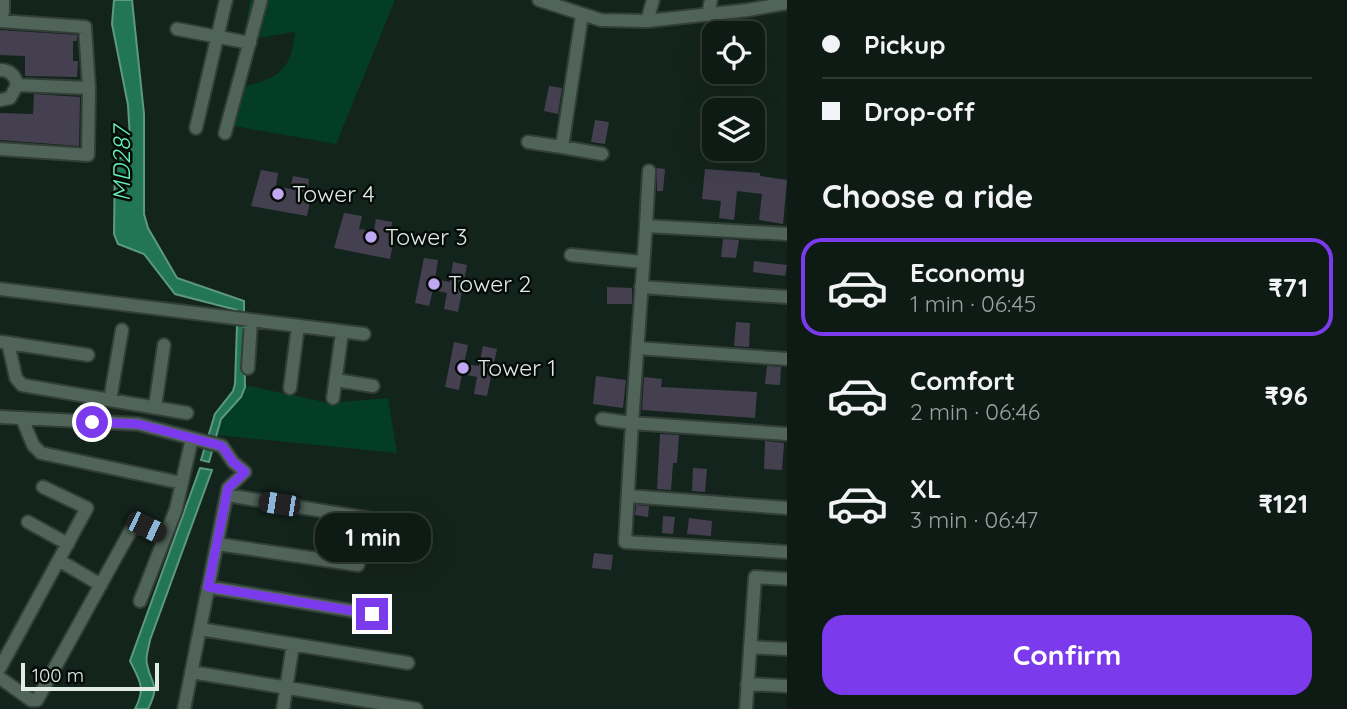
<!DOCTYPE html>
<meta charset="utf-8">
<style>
:root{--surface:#0e1b15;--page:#17241e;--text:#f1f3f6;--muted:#9ba1a0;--line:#2e3934;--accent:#7c3aed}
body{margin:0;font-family:Quicksand,sans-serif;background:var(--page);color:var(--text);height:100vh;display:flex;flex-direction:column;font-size:26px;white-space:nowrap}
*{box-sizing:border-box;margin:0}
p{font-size:23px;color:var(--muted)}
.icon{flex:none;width:38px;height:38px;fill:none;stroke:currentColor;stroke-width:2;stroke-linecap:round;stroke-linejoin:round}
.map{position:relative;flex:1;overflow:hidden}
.details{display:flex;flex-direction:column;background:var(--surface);width:560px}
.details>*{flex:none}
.hud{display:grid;align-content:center;height:154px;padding:0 35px;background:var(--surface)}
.buttons{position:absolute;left:702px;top:21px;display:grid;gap:14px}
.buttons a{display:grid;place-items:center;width:63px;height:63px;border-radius:14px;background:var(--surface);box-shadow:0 7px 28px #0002,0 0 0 2px var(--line);font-size:35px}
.scale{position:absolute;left:21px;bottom:18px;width:138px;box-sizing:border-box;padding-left:7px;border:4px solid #e1ece6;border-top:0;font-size:19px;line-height:24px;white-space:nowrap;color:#e1ece6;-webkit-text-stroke:5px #050b08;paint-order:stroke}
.end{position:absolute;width:32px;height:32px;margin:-16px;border:9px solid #7c3aed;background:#fff;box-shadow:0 0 0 4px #fff}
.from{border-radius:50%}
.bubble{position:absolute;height:49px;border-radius:21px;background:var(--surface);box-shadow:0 7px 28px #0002,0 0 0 2px var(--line);font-size:23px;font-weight:700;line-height:49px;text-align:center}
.car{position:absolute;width:21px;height:42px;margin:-21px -10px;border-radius:9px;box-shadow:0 0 5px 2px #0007;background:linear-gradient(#222 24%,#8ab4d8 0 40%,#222 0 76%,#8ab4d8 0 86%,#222 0)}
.hud b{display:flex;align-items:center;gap:24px;height:66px;font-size:26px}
.hud b+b{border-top:2px solid var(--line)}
.hud i{width:18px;height:18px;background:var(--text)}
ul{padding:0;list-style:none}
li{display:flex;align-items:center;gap:21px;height:98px;margin:0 14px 10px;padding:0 21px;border:4px solid transparent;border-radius:21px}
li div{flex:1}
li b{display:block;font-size:26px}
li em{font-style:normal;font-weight:700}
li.active{border-color:var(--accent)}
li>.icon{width:63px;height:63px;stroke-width:1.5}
h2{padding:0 35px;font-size:32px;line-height:84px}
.primary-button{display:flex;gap:14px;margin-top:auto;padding:14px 35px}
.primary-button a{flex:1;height:80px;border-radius:21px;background:var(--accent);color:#fff;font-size:28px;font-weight:700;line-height:80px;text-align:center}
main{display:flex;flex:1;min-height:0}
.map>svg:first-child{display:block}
.green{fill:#033c27}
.water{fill:#237655;stroke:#5c9980;stroke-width:2}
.building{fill:#454050}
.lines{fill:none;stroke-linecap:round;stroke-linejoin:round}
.minor-casing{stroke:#323e38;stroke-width:16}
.minor{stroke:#51645a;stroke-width:12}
.route{stroke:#7c3aed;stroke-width:9}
.poi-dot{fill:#c1a8f3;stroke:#050b08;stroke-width:2.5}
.labels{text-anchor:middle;stroke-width:5;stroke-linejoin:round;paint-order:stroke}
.poi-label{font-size:23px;fill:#e1ece6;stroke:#050b08;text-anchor:start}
.water-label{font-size:24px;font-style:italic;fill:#65f3b8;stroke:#050b08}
</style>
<main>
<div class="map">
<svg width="787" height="709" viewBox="0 0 787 709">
<rect width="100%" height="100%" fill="#13241c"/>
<path class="green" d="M250 0H395L336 144 223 124 241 87C278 79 292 70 295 32L244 40Z
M245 385 329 403 388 398 397 453 217 435 221 419 241 397Z"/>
<path class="water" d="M114 0H132L144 114V214L148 228 177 278 244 301V316H237V310L175 294 144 254 118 244 114 234 115 159 131 156 128 105 112 24Z
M237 325 244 326 245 387 241 397 221 419 209 462 201 460 215 414 233 391 235 384Z
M200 468 212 470 150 640C149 647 145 657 147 664 151 686 161 683 148 709H135C146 688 140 681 130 661Z"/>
<path class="building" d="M0 30 77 35V41H73V61H78L77 77 25 76V56L0 55Z
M549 86 562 88 558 114 544 111Z
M34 94 80 97 79 146 0 140V113L33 114Z
M595 120 609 122 605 144 591 142Z
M657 168 665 169 663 191H657Z
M705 169 760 173V176L787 180 783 224 759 220 762 194 737 191 734 220 719 218 721 201 702 199Z
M261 170 278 173 276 186 290 189 293 176 309 179 307 201 310 202 307 216 251 206Z
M344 213 362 216 359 229 374 231 376 219 392 222 390 244H393L390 259 334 248Z
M723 239 739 240 736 258 721 257Z
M424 258 438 260 435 279 450 282 453 262 467 265 458 312 444 309 447 293 433 290 429 306 415 303Z
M754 261 787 265 785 276 753 272Z
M607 287 632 288V304H607Z
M736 322 750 323 749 347 734 346Z
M454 342 468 345 464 364 479 366 483 346 497 349 487 396 474 394 477 377 462 374 459 390 445 387Z
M767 366 781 367 780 385 765 384Z
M596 376 626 380 623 408 593 404Z
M644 377 662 379 661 387 757 392 755 418 642 410Z
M660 434 679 435 677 463H673L671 490 657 489Z
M765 441 784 443 782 470 764 469Z
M693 468 707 469 705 492 692 491Z
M636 505 649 506 648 517 635 515Z
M663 516 675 517 673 534 662 533Z
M689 518 712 521 711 536 687 534Z
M594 553 613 555 611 570 592 568Z"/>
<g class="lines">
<defs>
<path id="minor" d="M539 0 601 20 647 21 748 10 787 3
M3 12V0
M708 15 711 0
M0 21 85 27 89 88 88 155 0 149
M647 21 653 0
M177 29 250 43
M0 70C10 70 16 76 17 85L10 98 0 100
M17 85 89 88
M196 128 226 0
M225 133 261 0
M528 142 562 147 582 15
M562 147 602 154
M646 226 649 171
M787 234 646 226 632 423 787 434
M571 255 643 262
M641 287 787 297
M0 289 364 334
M2 342 88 355
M8 343 16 378 22 385 110 400 122 330
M637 348 787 359
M248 368 251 321
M336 380 373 386
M290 388 298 326
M333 398 342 332
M110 400 187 413
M155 407 164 345
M0 417 138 424 222 446 233 462 245 472 228 488 184 709
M22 418 33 445 41 453 182 483
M602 419 632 423 625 542 787 552
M227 495 384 521
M628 496 787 508
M28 522 68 544
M217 544 358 565
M60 561 101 585
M208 587 372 614
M140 601 176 509 192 438
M200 629 408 663
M750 647 787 649
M0 668 87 508 43 487
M191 672 416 709
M0 678 31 700H37L132 528 146 527 165 536
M747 684 787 686
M283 709 293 644
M746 709 755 577 787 579"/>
</defs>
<use href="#minor" class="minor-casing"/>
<use href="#minor" class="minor"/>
</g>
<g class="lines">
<path class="route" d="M92 422 138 424 222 446 233 462 245 472 228 488 208 587 372 614"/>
</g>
<g class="poi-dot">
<circle cx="278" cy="194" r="7"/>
<circle cx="371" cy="237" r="7"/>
<circle cx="434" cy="284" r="7"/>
<circle cx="463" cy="368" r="7"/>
</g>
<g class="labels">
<g class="poi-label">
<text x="292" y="202">Tower 4</text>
<text x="385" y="245">Tower 3</text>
<text x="448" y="292">Tower 2</text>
<text x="477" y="376">Tower 1</text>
</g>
<g class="water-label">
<text transform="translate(122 164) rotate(-90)" y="8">MD287</text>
</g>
</g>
</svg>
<div class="buttons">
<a><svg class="icon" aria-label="locate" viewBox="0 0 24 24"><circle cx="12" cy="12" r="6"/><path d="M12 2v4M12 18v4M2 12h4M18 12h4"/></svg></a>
<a><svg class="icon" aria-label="layers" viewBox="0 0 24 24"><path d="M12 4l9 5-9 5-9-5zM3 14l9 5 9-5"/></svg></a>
</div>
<div class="scale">100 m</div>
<i class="end from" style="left:92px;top:422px"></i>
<i class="end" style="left:372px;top:614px"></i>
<div class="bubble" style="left:315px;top:513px;width:116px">1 min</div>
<i class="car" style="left:279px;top:504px;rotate:279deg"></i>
<i class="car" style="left:146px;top:527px;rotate:116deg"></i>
</div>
<section class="details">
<div class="hud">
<b><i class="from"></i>Pickup</b>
<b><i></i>Drop-off</b>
</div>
<h2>Choose a ride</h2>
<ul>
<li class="active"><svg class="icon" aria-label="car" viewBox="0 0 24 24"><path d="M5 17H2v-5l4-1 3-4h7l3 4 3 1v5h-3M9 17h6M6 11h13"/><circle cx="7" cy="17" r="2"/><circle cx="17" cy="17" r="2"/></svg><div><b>Economy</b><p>1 min · 06:45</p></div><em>₹71</em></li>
<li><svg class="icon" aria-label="car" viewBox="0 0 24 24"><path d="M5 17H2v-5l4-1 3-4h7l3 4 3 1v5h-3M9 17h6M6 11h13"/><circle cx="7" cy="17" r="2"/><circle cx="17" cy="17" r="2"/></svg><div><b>Comfort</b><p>2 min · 06:46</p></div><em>₹96</em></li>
<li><svg class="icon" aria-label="car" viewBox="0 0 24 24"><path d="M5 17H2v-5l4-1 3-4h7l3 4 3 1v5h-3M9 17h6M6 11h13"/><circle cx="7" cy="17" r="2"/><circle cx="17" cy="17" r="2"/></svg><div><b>XL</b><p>3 min · 06:47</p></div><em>₹121</em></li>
</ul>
<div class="primary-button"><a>Confirm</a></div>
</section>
</main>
